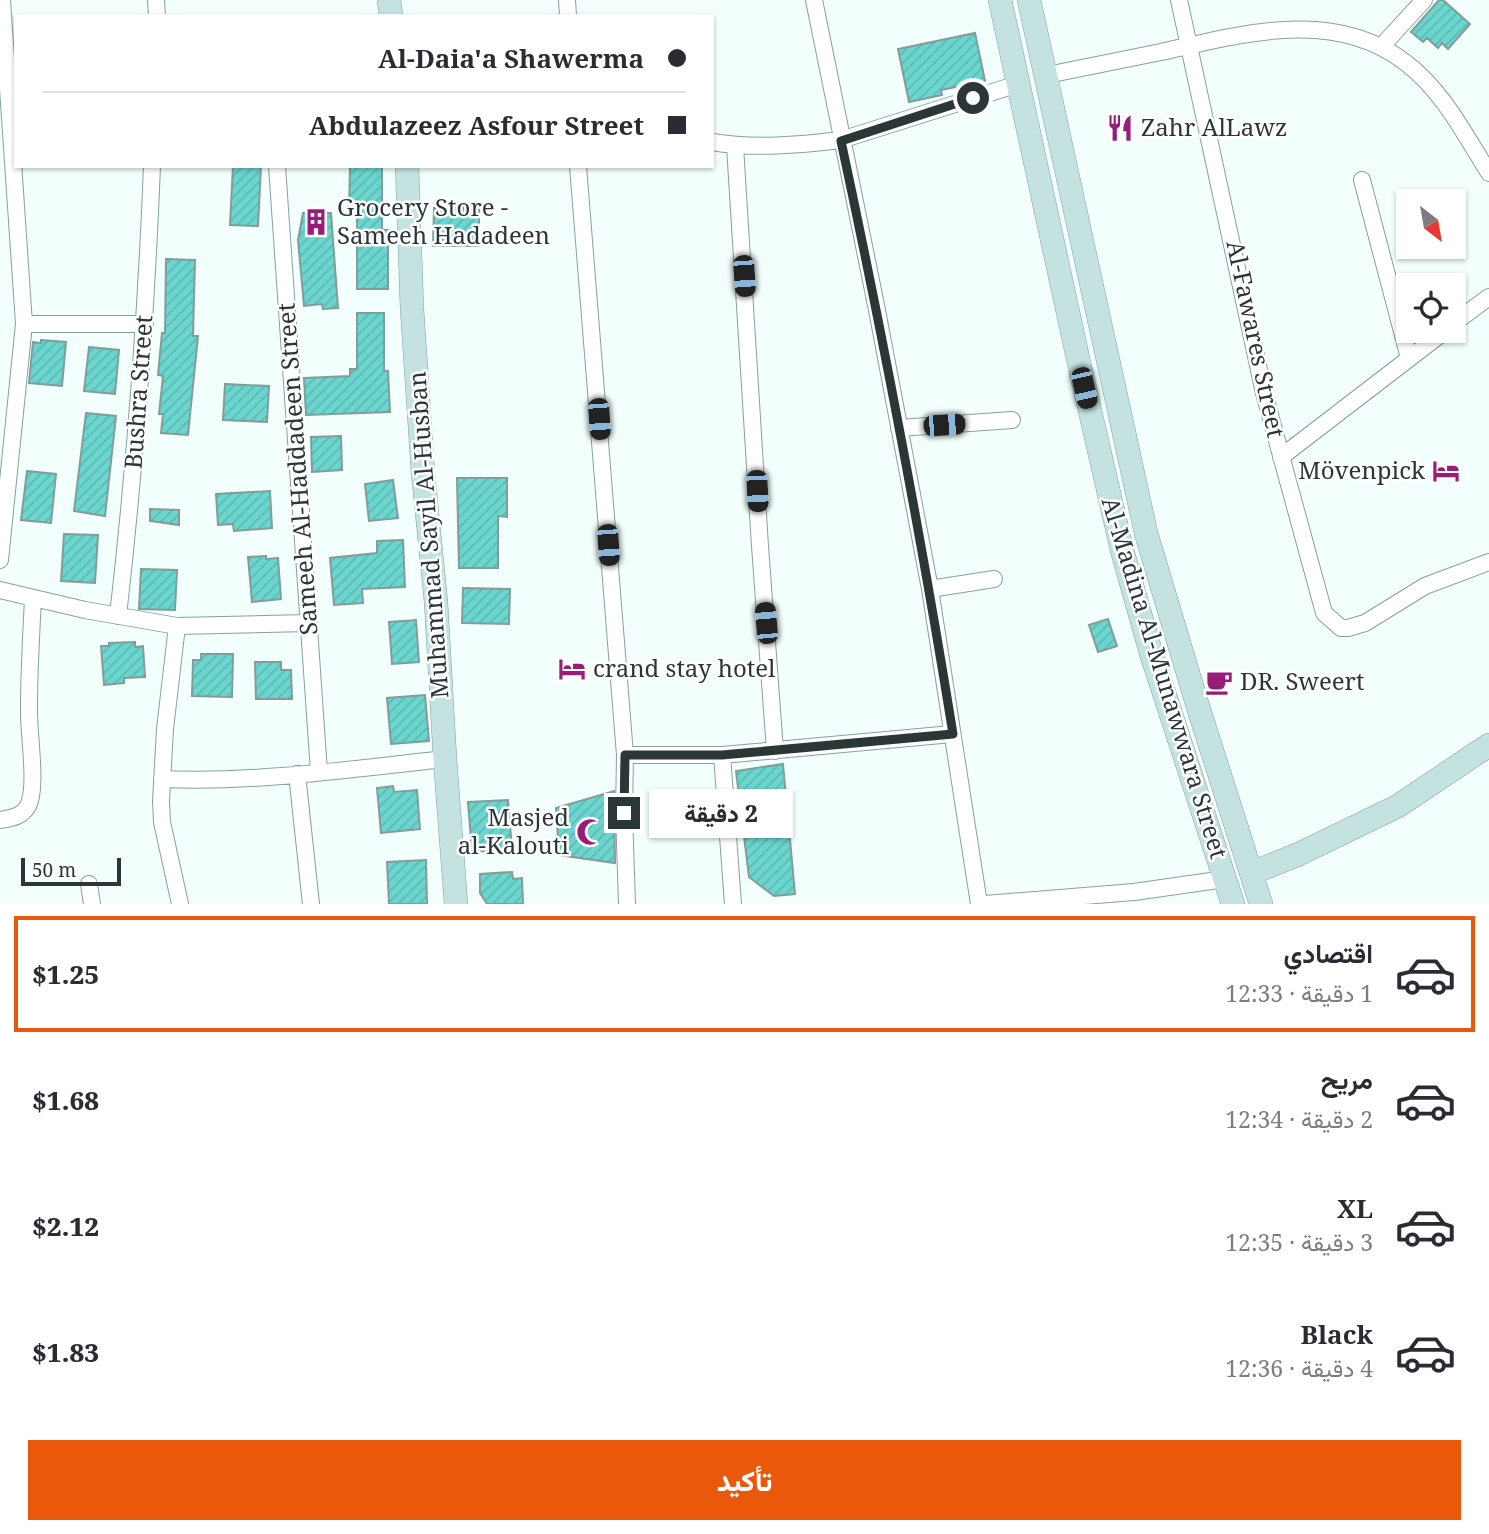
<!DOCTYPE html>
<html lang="ar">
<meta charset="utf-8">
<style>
:root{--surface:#fff;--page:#f2f2f3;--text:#2b2b33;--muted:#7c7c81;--line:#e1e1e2;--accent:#ea580c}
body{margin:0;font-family:"Noto Serif",Vazirmatn,serif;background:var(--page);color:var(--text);direction:rtl;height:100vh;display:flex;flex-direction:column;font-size:26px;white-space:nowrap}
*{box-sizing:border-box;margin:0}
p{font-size:23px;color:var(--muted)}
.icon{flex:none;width:38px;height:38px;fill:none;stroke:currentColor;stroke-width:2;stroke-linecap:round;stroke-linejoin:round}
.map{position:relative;height:904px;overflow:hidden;direction:ltr}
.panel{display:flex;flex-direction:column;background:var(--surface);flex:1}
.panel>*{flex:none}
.hud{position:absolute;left:14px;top:14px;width:700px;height:154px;border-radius:0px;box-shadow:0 2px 5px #0004;direction:rtl;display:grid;align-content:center;height:154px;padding:0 28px;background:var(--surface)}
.needle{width:46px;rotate:149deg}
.tools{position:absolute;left:1396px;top:189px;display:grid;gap:14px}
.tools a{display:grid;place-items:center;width:70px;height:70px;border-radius:0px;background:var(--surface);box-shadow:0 2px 5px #0004;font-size:35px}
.scale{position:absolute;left:21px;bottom:18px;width:100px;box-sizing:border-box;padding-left:7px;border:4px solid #2b3736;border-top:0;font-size:19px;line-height:24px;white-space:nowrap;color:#2b3736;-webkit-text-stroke:5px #fff;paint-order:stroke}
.end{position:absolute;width:32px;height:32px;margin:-16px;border:9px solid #2b3736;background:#fff;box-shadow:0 0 0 4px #fff}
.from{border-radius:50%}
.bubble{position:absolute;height:49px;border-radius:0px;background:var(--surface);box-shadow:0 2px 5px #0004;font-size:23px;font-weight:800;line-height:49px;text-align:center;direction:rtl}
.car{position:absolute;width:21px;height:42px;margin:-21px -10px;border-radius:9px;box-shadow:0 0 5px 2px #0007;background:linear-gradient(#222 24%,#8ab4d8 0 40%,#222 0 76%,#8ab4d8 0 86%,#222 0)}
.hud b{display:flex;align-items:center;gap:24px;height:66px;font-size:26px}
.hud b+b{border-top:2px solid var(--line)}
.hud i{width:18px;height:18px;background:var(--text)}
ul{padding:12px 0 0;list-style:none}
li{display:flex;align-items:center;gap:21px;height:116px;margin:0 14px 10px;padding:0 14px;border:4px solid transparent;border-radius:0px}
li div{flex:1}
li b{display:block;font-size:26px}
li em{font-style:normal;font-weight:800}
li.current{border-color:var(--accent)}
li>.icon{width:63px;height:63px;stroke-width:1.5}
.cta{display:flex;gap:14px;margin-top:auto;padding:14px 28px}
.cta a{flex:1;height:80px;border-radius:0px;background:var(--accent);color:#fff;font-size:28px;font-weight:800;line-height:80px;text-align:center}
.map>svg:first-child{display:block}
.building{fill:url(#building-hatch);stroke:#819d9a;stroke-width:2}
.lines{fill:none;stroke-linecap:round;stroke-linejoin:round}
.street-casing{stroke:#85a19f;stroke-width:18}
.secondary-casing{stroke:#85a19f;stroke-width:24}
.street{stroke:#fff;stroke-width:16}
.secondary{stroke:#c3e2e0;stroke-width:23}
.route{stroke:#2b3736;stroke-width:9}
.labels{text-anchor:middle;stroke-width:5;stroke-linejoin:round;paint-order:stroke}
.poi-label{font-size:24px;fill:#2b3736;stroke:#fff;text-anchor:start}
.street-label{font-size:24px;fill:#2b3736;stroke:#fff}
</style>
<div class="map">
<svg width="1489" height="904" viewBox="0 0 1489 904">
<defs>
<pattern id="building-hatch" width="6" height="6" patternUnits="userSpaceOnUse" patternTransform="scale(1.75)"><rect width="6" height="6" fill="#6ad6ce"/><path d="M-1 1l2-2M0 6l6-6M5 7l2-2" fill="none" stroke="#5cb8b2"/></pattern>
</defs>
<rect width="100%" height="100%" fill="#f3fffd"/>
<path class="building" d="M1439 0H1443L1470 24 1448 49 1442 43 1438 48 1427 38 1423 42 1411 32Z
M975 33 985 81 941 90 942 95 909 102 898 49Z
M233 166H261L258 226 230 225Z
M350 166H382V230H388V289H357V211H349Z
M434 208H479V246H433Z
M303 213H331L338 308 323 309 322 304 304 306 298 240Z
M166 259 195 260 193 336H198L188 435 161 433 163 414H159L163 376 158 375 162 333H165Z
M357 313H384V371H388L390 412 306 415 304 378 350 376V369H357Z
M41 340 66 342 62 386 29 383 33 342 41 343Z
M89 347 119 350 115 394 84 391Z
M225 384 269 386 267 422 223 420Z
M86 413 116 416 105 516 74 511Z
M341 436 342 470 312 472 311 437Z
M27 471 56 474 51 523 21 520Z
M457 478H507V517L498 516V568H459Z
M393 480 398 518 369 521 365 484Z
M270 491 272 528 234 531 233 524 218 525 216 494Z
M150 509 179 510V525L150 521Z
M64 534 98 535 95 583 61 581Z
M403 540 405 587 362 589 363 603 334 605 330 558 377 553V541Z
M266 556V559L278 558 281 599 252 602 248 557Z
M141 569 177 570 175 610 139 609Z
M463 588 510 589 509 624 462 623Z
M1108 619 1117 646 1098 652 1089 625Z
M416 620 419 662 392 664 389 622Z
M135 642V647L143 646 145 677 124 678V683L104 685 101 646H109V643Z
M201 654H233L232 697 192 696 193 660H201Z
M255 662H281V670H291L292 699H256Z
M425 695 429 741 391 744 387 698Z
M783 764 795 894 774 896 749 877 736 771Z
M393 786 394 792 417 790 420 829 381 833 377 788Z
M614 791 615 863 559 855 556 808Z
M508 800 512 849 472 852 468 802Z
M426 860 427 904H389L387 862Z
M512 872 513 879 522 878 523 904H487L480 893V874Z"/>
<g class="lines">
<defs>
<path id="street" d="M156 0 157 16
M567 0 568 16
M814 0 876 305 930 589 979 904
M1179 0 1264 393 1324 613 1341 628H1348L1365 623 1425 586 1489 562
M1381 47 1424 0
M1047 75C1085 67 1123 60 1161 52 1242 34 1335 7 1406 63 1443 91 1465 135 1489 173
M712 142C754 149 799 145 841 140L1018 84
M735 146 760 546 775 751
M277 166 319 772
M578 166 625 755 624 813 627 904
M1362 180 1409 358
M1454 323 1489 297
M24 324H145
M899 428 1012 420
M1281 457 1445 331
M0 560 24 324 2 0
M930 589 994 579
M0 590 85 610 177 626 308 623
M118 616C135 467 146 317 152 166
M177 626 165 729 161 801 162 822 180 904
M625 755H722L952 734
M722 755 733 904
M297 774 311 904
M162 779C256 783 351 769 445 759
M0 820C11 818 22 817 28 806 38 786 28 733 29 708 29 672 31 636 33 599
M89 884 92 904
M984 904 1134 892 1225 879"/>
<path id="secondary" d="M389 0 391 16
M1000 0 1079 363 1122 550 1151 653 1233 904
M1029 0 1146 533 1199 710 1261 904
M407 166 412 309 423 473 436 602 445 759 456 904
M1252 873 1299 854 1398 806 1489 745"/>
</defs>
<use href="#street" class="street-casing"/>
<use href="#secondary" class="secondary-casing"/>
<use href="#street" class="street"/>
<use href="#secondary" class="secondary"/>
</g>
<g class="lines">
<path class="route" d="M624 813 625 755H722L953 734C921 535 883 337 841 141L973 98"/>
</g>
<defs>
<symbol id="restaurant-bare" viewBox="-9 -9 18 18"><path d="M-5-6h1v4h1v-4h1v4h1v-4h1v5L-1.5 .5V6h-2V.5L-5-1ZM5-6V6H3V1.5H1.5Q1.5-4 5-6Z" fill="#971d76" stroke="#fff" stroke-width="2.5" paint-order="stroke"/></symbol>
<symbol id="building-bare" viewBox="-9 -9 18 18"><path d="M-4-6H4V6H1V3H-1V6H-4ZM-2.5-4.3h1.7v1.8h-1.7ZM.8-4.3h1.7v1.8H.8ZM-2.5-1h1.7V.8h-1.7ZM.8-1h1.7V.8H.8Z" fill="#971d76" stroke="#fff" stroke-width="2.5" paint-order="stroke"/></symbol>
<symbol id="hotel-bare" viewBox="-9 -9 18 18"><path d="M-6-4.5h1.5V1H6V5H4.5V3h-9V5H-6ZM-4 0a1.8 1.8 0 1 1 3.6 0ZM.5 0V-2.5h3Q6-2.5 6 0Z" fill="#971d76" stroke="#fff" stroke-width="2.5" paint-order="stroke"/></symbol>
<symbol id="cafe-bare" viewBox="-9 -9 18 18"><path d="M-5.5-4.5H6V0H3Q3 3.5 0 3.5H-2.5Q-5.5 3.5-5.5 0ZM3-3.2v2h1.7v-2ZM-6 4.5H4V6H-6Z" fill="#971d76" stroke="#fff" stroke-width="2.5" paint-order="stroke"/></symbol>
<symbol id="mosque-bare" viewBox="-9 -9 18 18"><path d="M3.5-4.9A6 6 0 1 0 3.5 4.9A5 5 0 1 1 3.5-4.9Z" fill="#971d76" stroke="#fff" stroke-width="2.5" paint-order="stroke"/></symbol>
</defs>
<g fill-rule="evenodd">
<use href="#restaurant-bare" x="1101" y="109" width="38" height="38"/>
<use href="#building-bare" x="297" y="203" width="38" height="38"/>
<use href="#hotel-bare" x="1427" y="452" width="38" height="38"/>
<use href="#hotel-bare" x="553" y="650" width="38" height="38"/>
<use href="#cafe-bare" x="1200" y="663" width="38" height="38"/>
<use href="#mosque-bare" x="571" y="813" width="38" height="38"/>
</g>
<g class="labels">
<g class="poi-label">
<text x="1141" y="136">Zahr AlLawz</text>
<text x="337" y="216">Grocery Store -<tspan x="337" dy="28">Sameeh Hadadeen</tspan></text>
<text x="1425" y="479" text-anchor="end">Mövenpick</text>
<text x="593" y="677">crand stay hotel</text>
<text x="1240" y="690">DR. Sweert</text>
<text x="569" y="826" text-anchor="end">Masjed<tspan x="569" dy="28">al-Kalouti</tspan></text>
</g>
<g class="street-label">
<text transform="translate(1255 339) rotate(78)" y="8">Al-Fawares Street</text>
<text transform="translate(139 392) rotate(-86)" y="8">Bushra Street</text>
<text transform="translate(298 469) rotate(-94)" y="8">Sameeh Al-Haddadeen Street</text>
<text transform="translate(429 535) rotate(-94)" y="8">Muhammad Sayil Al-Husban</text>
<text transform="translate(1164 678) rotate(73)" y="8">Al-Madina Al-Munawwara Street</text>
</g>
</g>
</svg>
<div class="tools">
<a><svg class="needle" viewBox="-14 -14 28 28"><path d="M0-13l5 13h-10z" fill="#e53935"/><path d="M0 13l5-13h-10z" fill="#7c7c81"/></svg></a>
<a><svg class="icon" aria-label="locate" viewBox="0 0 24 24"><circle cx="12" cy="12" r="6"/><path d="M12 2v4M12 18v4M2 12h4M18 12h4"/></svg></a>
</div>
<div class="scale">50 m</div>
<i class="end from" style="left:973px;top:98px"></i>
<i class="end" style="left:624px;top:813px"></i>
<div class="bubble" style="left:649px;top:789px;width:144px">2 دقيقة</div>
<i class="car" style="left:744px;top:276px;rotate:176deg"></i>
<i class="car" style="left:1084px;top:388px;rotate:167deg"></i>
<i class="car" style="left:599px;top:419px;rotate:176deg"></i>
<i class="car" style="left:944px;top:425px;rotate:86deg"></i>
<i class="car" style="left:757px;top:491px;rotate:177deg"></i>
<i class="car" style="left:608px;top:545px;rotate:176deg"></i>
<i class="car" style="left:766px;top:623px;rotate:355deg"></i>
<div class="hud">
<b><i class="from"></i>Al-Daia'a Shawerma</b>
<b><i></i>Abdulazeez Asfour Street</b>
</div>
</div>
<section class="panel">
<ul>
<li class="current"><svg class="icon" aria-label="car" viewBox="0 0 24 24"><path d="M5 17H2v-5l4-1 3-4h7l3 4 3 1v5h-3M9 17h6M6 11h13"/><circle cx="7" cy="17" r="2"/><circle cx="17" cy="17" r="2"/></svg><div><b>اقتصادي</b><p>1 دقيقة · 12:33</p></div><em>$1.25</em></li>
<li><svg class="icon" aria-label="car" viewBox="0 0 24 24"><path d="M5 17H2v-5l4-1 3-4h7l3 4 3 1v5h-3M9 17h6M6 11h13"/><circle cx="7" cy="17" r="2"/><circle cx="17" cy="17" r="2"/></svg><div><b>مريح</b><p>2 دقيقة · 12:34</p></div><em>$1.68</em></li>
<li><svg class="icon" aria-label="car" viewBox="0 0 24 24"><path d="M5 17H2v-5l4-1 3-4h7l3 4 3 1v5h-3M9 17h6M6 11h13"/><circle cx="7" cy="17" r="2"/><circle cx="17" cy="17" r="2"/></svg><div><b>XL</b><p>3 دقيقة · 12:35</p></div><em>$2.12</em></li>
<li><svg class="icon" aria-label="car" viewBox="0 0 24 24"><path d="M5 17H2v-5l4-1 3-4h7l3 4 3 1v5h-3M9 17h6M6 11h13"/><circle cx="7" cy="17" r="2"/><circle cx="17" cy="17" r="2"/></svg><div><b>Black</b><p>4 دقيقة · 12:36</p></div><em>$1.83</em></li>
</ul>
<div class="cta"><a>تأكيد</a></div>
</section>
